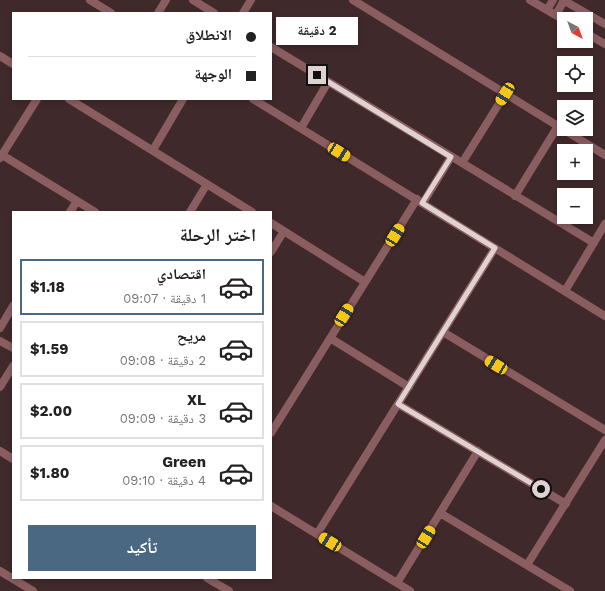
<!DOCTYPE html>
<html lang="ar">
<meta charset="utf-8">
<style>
:root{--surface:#fff;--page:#f2f2f2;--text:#222;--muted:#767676;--line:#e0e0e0;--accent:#4a6882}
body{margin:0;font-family:"Work Sans","Noto Naskh Arabic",sans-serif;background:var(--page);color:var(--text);direction:rtl;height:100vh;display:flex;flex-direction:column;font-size:15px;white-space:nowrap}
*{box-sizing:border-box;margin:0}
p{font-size:13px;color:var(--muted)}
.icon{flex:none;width:22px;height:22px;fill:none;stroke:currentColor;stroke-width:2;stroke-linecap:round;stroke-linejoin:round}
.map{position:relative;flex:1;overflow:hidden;direction:ltr}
.panel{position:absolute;left:12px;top:211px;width:260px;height:368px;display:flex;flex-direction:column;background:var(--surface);border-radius:0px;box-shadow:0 2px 6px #0003;direction:rtl}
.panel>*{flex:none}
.hud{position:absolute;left:12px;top:12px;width:260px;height:88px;border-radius:0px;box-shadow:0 2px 6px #0003;direction:rtl;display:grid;align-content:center;height:88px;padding:0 16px;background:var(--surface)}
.needle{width:26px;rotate:139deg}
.controls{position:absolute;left:557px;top:12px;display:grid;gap:8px}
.controls a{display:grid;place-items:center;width:36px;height:36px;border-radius:0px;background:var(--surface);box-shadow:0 2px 6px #0003;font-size:20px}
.end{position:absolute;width:18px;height:18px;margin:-9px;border:5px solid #e1d2d2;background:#111;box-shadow:0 0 0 2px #111}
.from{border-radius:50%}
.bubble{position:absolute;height:28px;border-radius:0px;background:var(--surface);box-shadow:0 2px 6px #0003;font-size:13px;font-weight:700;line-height:28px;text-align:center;direction:rtl}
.car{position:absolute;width:12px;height:24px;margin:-12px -6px;border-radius:5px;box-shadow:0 0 3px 1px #0007;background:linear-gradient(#f5c518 24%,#345 0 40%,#f5c518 0 76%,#345 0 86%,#f5c518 0)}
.hud b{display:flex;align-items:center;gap:14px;height:38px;font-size:15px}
.hud b+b{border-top:1px solid var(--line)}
.hud i{width:10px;height:10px;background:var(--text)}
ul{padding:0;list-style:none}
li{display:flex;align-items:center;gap:12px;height:56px;margin:0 8px 6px;padding:0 8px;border:2px solid var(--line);border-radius:0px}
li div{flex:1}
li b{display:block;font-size:15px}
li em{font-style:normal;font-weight:700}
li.current{border-color:var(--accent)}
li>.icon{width:36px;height:36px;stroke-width:1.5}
h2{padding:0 16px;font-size:18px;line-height:48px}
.action{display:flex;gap:8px;margin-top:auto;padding:8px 16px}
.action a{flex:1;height:46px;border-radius:0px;background:var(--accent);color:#fff;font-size:16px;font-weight:700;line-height:46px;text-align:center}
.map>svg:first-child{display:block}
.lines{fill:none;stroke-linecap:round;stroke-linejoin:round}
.street{stroke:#8a5e60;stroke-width:8}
.route{stroke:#e1d2d2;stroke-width:5}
</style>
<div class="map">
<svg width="605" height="591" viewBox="0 0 605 591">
<rect width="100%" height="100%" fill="#40292a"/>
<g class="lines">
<path class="street" d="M90 0 111 13
M193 0 214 13
M353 0 605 155
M530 0 564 20
M563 0 605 24
M547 10 553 0
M158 13 166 0
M243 13 251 0
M556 15 564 0
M586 33 605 44
M271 47 594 243
M0 56 13 64
M69 99 252 212
M253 99 605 316
M301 128 328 82
M153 150 183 99
M2 155 95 212
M0 158 37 99
M462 163 505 94
M515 196 558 126
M423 203 451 157
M70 212 77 201
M190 212 207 184
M271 223 365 282
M271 252 284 231
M565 291 605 224
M0 328 13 306
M443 332 605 430
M330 338 409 387
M0 341 13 348
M0 387 13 366
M398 404 566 504
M271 433 417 199
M0 451 13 459
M271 506 410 591
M440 513 570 591
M317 534 495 248
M527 565 605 440
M0 571 33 591
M207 578 229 591
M397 583 478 451"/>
</g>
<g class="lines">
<path class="route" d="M317 75 451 157 422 203 495 248 398 404 541 489"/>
</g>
</svg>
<div class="controls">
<a><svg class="needle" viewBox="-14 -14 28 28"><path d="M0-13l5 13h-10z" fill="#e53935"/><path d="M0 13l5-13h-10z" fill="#767676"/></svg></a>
<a><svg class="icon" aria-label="locate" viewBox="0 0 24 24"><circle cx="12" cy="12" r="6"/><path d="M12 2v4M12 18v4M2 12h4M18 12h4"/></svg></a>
<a><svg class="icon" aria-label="layers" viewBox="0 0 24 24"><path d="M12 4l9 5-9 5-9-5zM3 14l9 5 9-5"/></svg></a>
<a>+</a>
<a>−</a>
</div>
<i class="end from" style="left:541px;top:489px"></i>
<i class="end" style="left:317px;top:75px"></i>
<div class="bubble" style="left:276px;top:17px;width:82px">2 دقيقة</div>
<i class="car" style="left:505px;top:94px;rotate:212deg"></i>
<i class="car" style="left:339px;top:152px;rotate:121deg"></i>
<i class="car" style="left:395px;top:235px;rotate:32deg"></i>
<i class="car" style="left:344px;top:315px;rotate:32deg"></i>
<i class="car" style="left:496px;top:365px;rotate:301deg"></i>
<i class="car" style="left:426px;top:537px;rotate:31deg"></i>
<i class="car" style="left:330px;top:542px;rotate:301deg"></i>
<div class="hud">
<b><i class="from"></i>الانطلاق</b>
<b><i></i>الوجهة</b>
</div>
<section class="panel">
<h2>اختر الرحلة</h2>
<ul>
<li class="current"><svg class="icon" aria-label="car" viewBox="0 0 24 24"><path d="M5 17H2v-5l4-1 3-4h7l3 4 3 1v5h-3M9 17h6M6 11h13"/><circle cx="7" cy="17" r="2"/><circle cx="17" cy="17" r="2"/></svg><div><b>اقتصادي</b><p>1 دقيقة · 09:07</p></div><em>$1.18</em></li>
<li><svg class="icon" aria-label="car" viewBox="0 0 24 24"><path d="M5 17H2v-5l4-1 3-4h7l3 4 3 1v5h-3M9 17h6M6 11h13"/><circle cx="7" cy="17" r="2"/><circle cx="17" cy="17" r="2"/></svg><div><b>مريح</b><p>2 دقيقة · 09:08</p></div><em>$1.59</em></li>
<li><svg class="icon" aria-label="car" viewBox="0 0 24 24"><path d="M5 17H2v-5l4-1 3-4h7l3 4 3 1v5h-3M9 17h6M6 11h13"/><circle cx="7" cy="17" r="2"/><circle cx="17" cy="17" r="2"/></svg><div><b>XL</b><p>3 دقيقة · 09:09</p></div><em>$2.00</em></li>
<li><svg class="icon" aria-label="car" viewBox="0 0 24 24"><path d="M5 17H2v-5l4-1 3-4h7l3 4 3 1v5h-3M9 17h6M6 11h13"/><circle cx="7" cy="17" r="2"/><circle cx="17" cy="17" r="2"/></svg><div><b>Green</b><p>4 دقيقة · 09:10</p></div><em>$1.80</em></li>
</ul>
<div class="action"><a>تأكيد</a></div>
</section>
</div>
